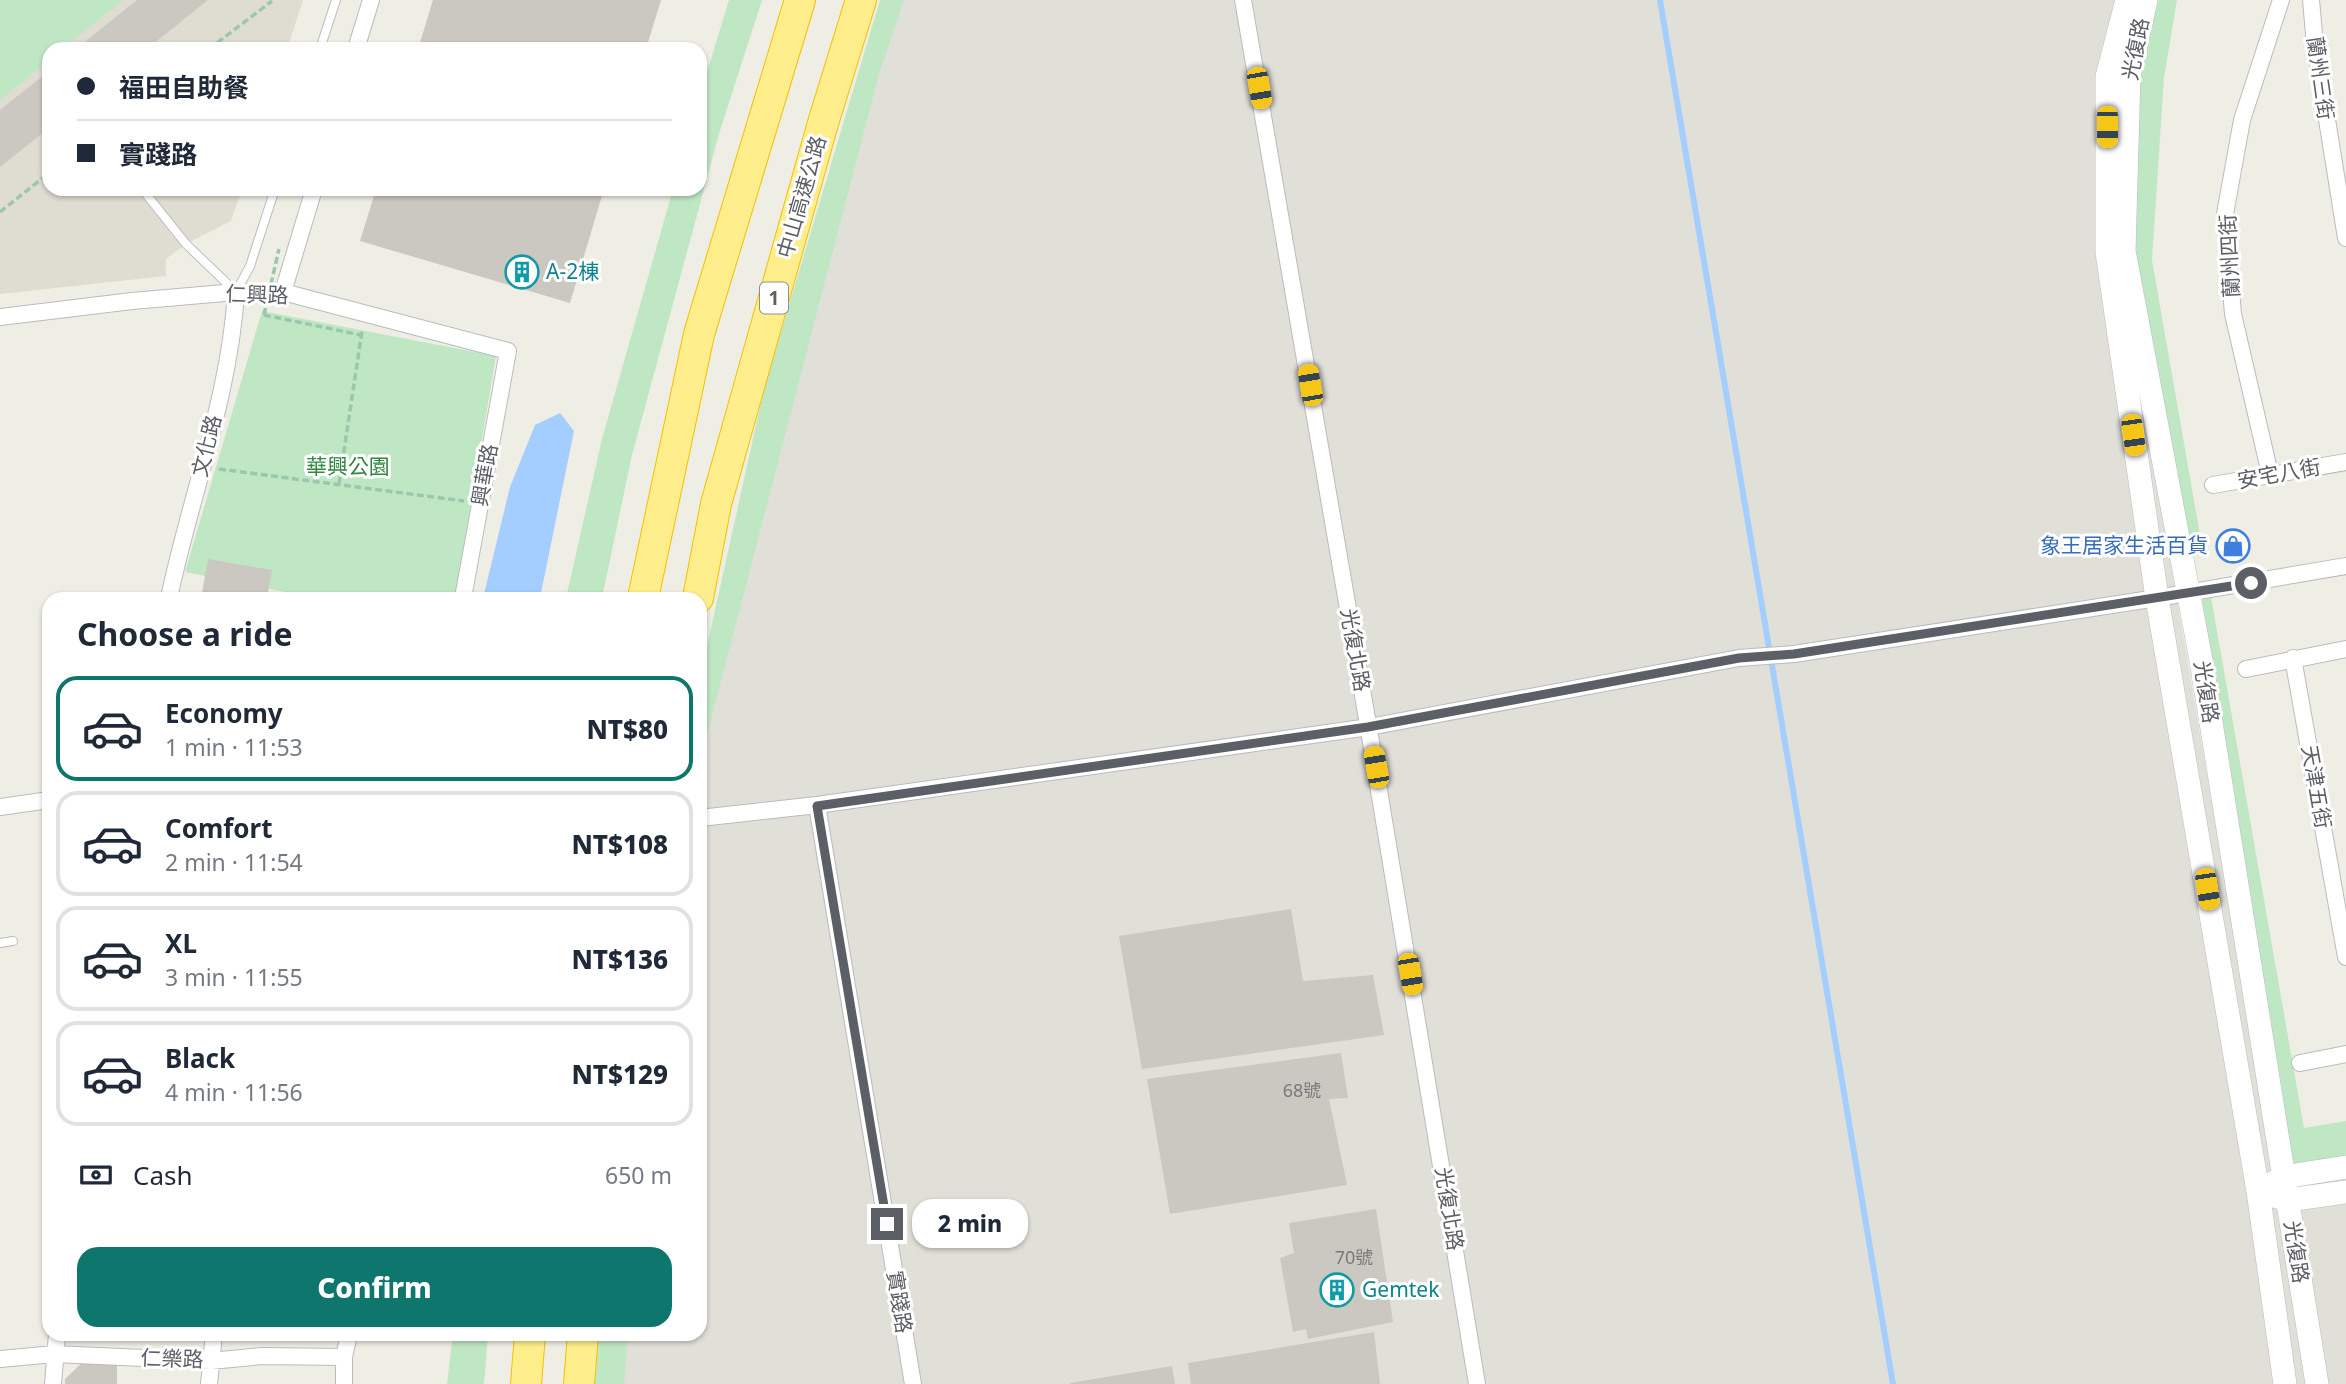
<!DOCTYPE html>
<meta charset="utf-8">
<style>
:root{--surface:#fff;--page:#f2f2f3;--text:#1f2937;--muted:#747a83;--line:#e0e1e3;--accent:#0f766e}
body{margin:0;font-family:"Noto Sans","Noto Sans TC",sans-serif;background:var(--page);color:var(--text);height:100vh;display:flex;flex-direction:column;font-size:26px;white-space:nowrap}
*{box-sizing:border-box;margin:0}
p{font-size:23px;color:var(--muted)}
.icon{flex:none;width:38px;height:38px;fill:none;stroke:currentColor;stroke-width:2;stroke-linecap:round;stroke-linejoin:round}
.map{position:relative;flex:1;overflow:hidden}
.sheet{position:absolute;left:42px;top:592px;width:665px;height:749px;display:flex;flex-direction:column;background:var(--surface);border-radius:21px;box-shadow:0 2px 5px #0004}
.sheet>*{flex:none}
.top-card{position:absolute;left:42px;top:42px;width:665px;height:154px;border-radius:21px;box-shadow:0 2px 5px #0004;display:grid;align-content:center;height:154px;padding:0 35px;background:var(--surface)}
.end{position:absolute;width:32px;height:32px;margin:-16px;border:9px solid #5c5f65;background:#fff;box-shadow:0 0 0 4px #fff}
.from{border-radius:50%}
.bubble{position:absolute;height:49px;border-radius:21px;background:var(--surface);box-shadow:0 2px 5px #0004;font-size:23px;font-weight:800;line-height:49px;text-align:center}
.car{position:absolute;width:21px;height:42px;margin:-21px -10px;border-radius:9px;box-shadow:0 0 5px 2px #0007;background:linear-gradient(#f5c518 24%,#345 0 40%,#f5c518 0 76%,#345 0 86%,#f5c518 0)}
.top-card b{display:flex;align-items:center;gap:24px;height:66px;font-size:26px}
.top-card b+b{border-top:2px solid var(--line)}
.top-card i{width:18px;height:18px;background:var(--text)}
ul{padding:0;list-style:none}
li{display:flex;align-items:center;gap:21px;height:105px;margin:0 14px 10px;padding:0 21px;border:4px solid var(--line);border-radius:21px}
li div{flex:1}
li b{display:block;font-size:26px}
li em{font-style:normal;font-weight:800}
li.selected{border-color:var(--accent)}
li>.icon{width:63px;height:63px;stroke-width:1.5}
h2{padding:0 35px;font-size:32px;line-height:84px}
.pay{display:flex;align-items:center;gap:18px;height:77px;padding:0 35px;font-size:26px}
.pay p{margin-inline-start:auto}
.button{display:flex;gap:14px;margin-top:auto;padding:14px 35px}
.button a{flex:1;height:80px;border-radius:21px;background:var(--accent);color:#fff;font-size:28px;font-weight:800;line-height:80px;text-align:center}
.map>svg:first-child{display:block}
.industrial{fill:#e0dfd8}
.education{fill:#dfddd2}
.green{fill:#c0e7c4}
.water{fill:#a4ceff}
.lines{fill:none;stroke-linecap:round;stroke-linejoin:round}
.stream{stroke:#a4ceff;stroke-width:6}
.building{fill:#cac8c1}
.lane-casing{stroke:#b9bbc0;stroke-width:10}
.street-casing{stroke:#b9bbc0;stroke-width:18}
.secondary-casing{stroke:#babcc3;stroke-width:24}
.highway-casing{stroke:#f3c000;stroke-width:32}
.path{stroke:#99c8ac;stroke-width:3.5;stroke-dasharray:7 3.5;stroke-linecap:butt}
.lane{stroke:#fff;stroke-width:8}
.street{stroke:#fff;stroke-width:16}
.secondary{stroke:#fff;stroke-width:23}
.highway{stroke:#ffee8b;stroke-width:30}
.path-bridge{stroke:#99c8ac;stroke-width:3.5;stroke-dasharray:7 3.5;stroke-linecap:butt}
.route{stroke:#5c5f65;stroke-width:9}
.labels{text-anchor:middle;stroke-width:6;stroke-linejoin:round;paint-order:stroke}
.number-label{font-size:18px;fill:#78797c}
.shield{fill:#fff;stroke:#8d8f93;stroke-width:2}
.shield-label{font-size:19px;font-weight:bold;fill:#5c5f65}
.street-label{font-size:21px;fill:#5c5f65;stroke:#fff}
.culture-label{font-size:21px;fill:#0d838f;stroke:#fff;text-anchor:start}
.park-label{font-size:21px;fill:#328640;stroke:#fff}
.shop-label{font-size:21px;fill:#366cbe;stroke:#fff;text-anchor:end}
</style>
<div class="map">
<svg width="2346" height="1384" viewBox="0 0 2346 1384">
<rect width="100%" height="100%" fill="#efeee4"/>
<path class="industrial" d="M893 0H2137L2118 256 2278 1188 2346 1177V1384H615L622 1334H700V762Z"/>
<path class="education" d="M0 0H303L287 49H49V189H242L231 221 186 244 166 259V276L0 294Z"/>
<path class="green" d="M0 0H123L62 49H49V60L0 100Z
M729 0H762L719 134 632 455 602 598H566L602 439 673 189H700V95Z
M880 0H904L879 74 700 762V678L764 389Z
M2149 0H2177L2164 78 2152 260 2203 552 2186 555 2127 251 2133 76Z
M262 311 496 356 455 598H315L185 572Z
M2210 591 2304 1128 2346 1121V1158L2288 1167 2193 594Z
M453 1334H488L484 1384H447Z
M596 1334H628L624 1384H592Z"/>
<path class="water" d="M560 413 574 431 540 598H483L510 487 535 425Z"/>
<g class="lines">
<path class="stream" d="M1660 0 1893 1384"/>
</g>
<path class="building" d="M137 0H208L147 49H76Z
M433 0H661L646 49H418Z
M49 71V128L0 167V110Z
M376 189H604L570 303 360 241Z
M208 559 272 570 267 598H201Z
M1291 909 1303 981 1373 975 1384 1035 1142 1069 1119 936Z
M1341 1053 1348 1098 1329 1099 1347 1185 1170 1214 1147 1079Z
M1376 1209 1393 1322 1308 1339 1306 1329 1293 1332 1280 1258 1294 1253 1289 1223Z
M1374 1332 1380 1384H1191L1188 1363Z
M88 1357 117 1360V1384H65V1379Z
M1172 1366 1175 1384H1070V1383Z"/>
<g class="lines">
<defs>
<path id="lane" d="M320 49 336 0
M142 189 186 244 236 292 250 266 275 189
M0 943 13 941"/>
<path id="street" d="M1243 0 1371 742 1477 1384
M2311 0 2315 45 2346 238
M356 49 371 0
M283 292 314 189
M0 317 132 301 236 292H283L508 351 463 598
M2270 474 2233 314 2225 214 2242 120 2281 0
M2213 485 2346 462
M169 598C190 497 230 396 236 292
M2293 658 2346 957
M2246 669 2346 649
M817 805 913 1384
M0 807 49 800
M700 818 817 805 1369 727 1739 658 1794 654 2157 598 2346 566
M2300 1063 2346 1054
M0 1359 54 1354 211 1361 262 1356 344 1357
M53 1384 57 1334
M209 1384 214 1334
M344 1384V1357L349 1334"/>
<path id="secondary" d="M2127 0 2107 77V252L2157 598 2258 1191 2285 1384
M2146 0 2129 76 2124 251 2201 660 2317 1384
M2271 1184 2284 1177 2346 1167
M2274 1196 2288 1200 2346 1192"/>
<path id="highway" d="M643 598 699 334 800 0
M698 598 716 504 823 123 861 0
M526 1384 530 1334
M579 1384 583 1334"/>
</defs>
<use href="#lane" class="lane-casing"/>
<use href="#street" class="street-casing"/>
<use href="#secondary" class="secondary-casing"/>
<use href="#highway" class="highway-casing"/>
<path class="path" d="M209 49 272 1
M0 212 49 173
M264 315 361 335
M219 469 464 501
M339 484 362 331"/>
<use href="#lane" class="lane"/>
<use href="#street" class="street"/>
<use href="#secondary" class="secondary"/>
<use href="#highway" class="highway"/>
<path class="path-bridge" d="M264 315 279 249"/>
</g>
<g class="lines">
<path class="route" d="M887 1224 817 806 1368 727 1739 658 1794 654 2251 583"/>
</g>
<defs>
<symbol id="building-ring" viewBox="-11 -11 22 22"><circle r="9.5" fill="#fff" stroke="#0f9aa8" stroke-width="1.5"/><path d="M-4-6H4V6H1V3H-1V6H-4ZM-2.5-4.3h1.7v1.8h-1.7ZM.8-4.3h1.7v1.8H.8ZM-2.5-1h1.7V.8h-1.7ZM.8-1h1.7V.8H.8Z" fill="#0f9aa8"/></symbol>
<symbol id="shop-ring" viewBox="-11 -11 22 22"><circle r="9.5" fill="#fff" stroke="#3f7fe0" stroke-width="1.5"/><path d="M-5-2.5h2.3a2.7 3.5 0 0 1 5.4 0H5L5.5 6h-11ZM-1.5-2.5h3a1.5 2.3 0 0 0-3 0Z" fill="#3f7fe0"/></symbol>
</defs>
<g fill-rule="evenodd">
<use href="#building-ring" x="503" y="253" width="38" height="38"/>
<use href="#shop-ring" x="2214" y="527" width="38" height="38"/>
<use href="#building-ring" x="1318" y="1271" width="38" height="38"/>
</g>
<g class="labels">
<g class="number-label">
<text x="1302" y="1097">68號</text>
<text x="1354" y="1264">70號</text>
</g>
<rect class="shield" x="760" y="282.5" width="28" height="31" rx="5"/>
<g class="shield-label">
<text x="774" y="305">1</text>
</g>
<g class="street-label">
<text transform="translate(2136 49) rotate(-79)" y="7">光復路</text>
<text transform="translate(2320 78) rotate(82)" y="7">蘭州三街</text>
<text transform="translate(802 197) rotate(-74)" y="7">中山高速公路</text>
<text transform="translate(2230 256) rotate(-93)" y="7">蘭州四街</text>
<text transform="translate(257 295) rotate(2)" y="7">仁興路</text>
<text transform="translate(207 446) rotate(-76)" y="7">文化路</text>
<text transform="translate(2279 474) rotate(-10)" y="7">安宅八街</text>
<text transform="translate(485 475) rotate(-80)" y="7">興華路</text>
<text transform="translate(1355 650) rotate(80)" y="7">光復北路</text>
<text transform="translate(2206 692) rotate(81)" y="7">光復路</text>
<text transform="translate(2316 787) rotate(80)" y="7">天津五街</text>
<text transform="translate(1449 1209) rotate(81)" y="7">光復北路</text>
<text transform="translate(2296 1252) rotate(81)" y="7">光復路</text>
<text transform="translate(899 1302) rotate(81)" y="7">實踐路</text>
<text transform="translate(172 1359) rotate(2)" y="7">仁樂路</text>
</g>
<g class="culture-label">
<text x="546" y="279">A-2棟</text>
<text x="1362" y="1297">Gemtek</text>
</g>
<g class="park-label">
<text x="348" y="474">華興公園</text>
</g>
<g class="shop-label">
<text x="2208" y="553">象王居家生活百貨</text>
</g>
</g>
</svg>
<i class="end from" style="left:2251px;top:583px"></i>
<i class="end" style="left:887px;top:1224px"></i>
<div class="bubble" style="left:912px;top:1199px;width:116px">2 min</div>
<i class="car" style="left:1259px;top:88px;rotate:170deg"></i>
<i class="car" style="left:2107px;top:127px;rotate:180deg"></i>
<i class="car" style="left:1310px;top:385px;rotate:350deg"></i>
<i class="car" style="left:2133px;top:435px;rotate:172deg"></i>
<i class="car" style="left:1376px;top:767px;rotate:350deg"></i>
<i class="car" style="left:2207px;top:889px;rotate:171deg"></i>
<i class="car" style="left:1410px;top:974px;rotate:170deg"></i>
<div class="top-card">
<b><i class="from"></i>福田自助餐</b>
<b><i></i>實踐路</b>
</div>
<section class="sheet">
<h2>Choose a ride</h2>
<ul>
<li class="selected"><svg class="icon" aria-label="car" viewBox="0 0 24 24"><path d="M5 17H2v-5l4-1 3-4h7l3 4 3 1v5h-3M9 17h6M6 11h13"/><circle cx="7" cy="17" r="2"/><circle cx="17" cy="17" r="2"/></svg><div><b>Economy</b><p>1 min · 11:53</p></div><em>NT$80</em></li>
<li><svg class="icon" aria-label="car" viewBox="0 0 24 24"><path d="M5 17H2v-5l4-1 3-4h7l3 4 3 1v5h-3M9 17h6M6 11h13"/><circle cx="7" cy="17" r="2"/><circle cx="17" cy="17" r="2"/></svg><div><b>Comfort</b><p>2 min · 11:54</p></div><em>NT$108</em></li>
<li><svg class="icon" aria-label="car" viewBox="0 0 24 24"><path d="M5 17H2v-5l4-1 3-4h7l3 4 3 1v5h-3M9 17h6M6 11h13"/><circle cx="7" cy="17" r="2"/><circle cx="17" cy="17" r="2"/></svg><div><b>XL</b><p>3 min · 11:55</p></div><em>NT$136</em></li>
<li><svg class="icon" aria-label="car" viewBox="0 0 24 24"><path d="M5 17H2v-5l4-1 3-4h7l3 4 3 1v5h-3M9 17h6M6 11h13"/><circle cx="7" cy="17" r="2"/><circle cx="17" cy="17" r="2"/></svg><div><b>Black</b><p>4 min · 11:56</p></div><em>NT$129</em></li>
</ul>
<div class="pay"><svg class="icon" aria-label="cash" viewBox="0 0 24 24"><path d="M3 7h18v10H3z"/><circle cx="12" cy="12" r="2"/></svg>Cash<p>650 m</p></div>
<div class="button"><a>Confirm</a></div>
</section>
</div>
